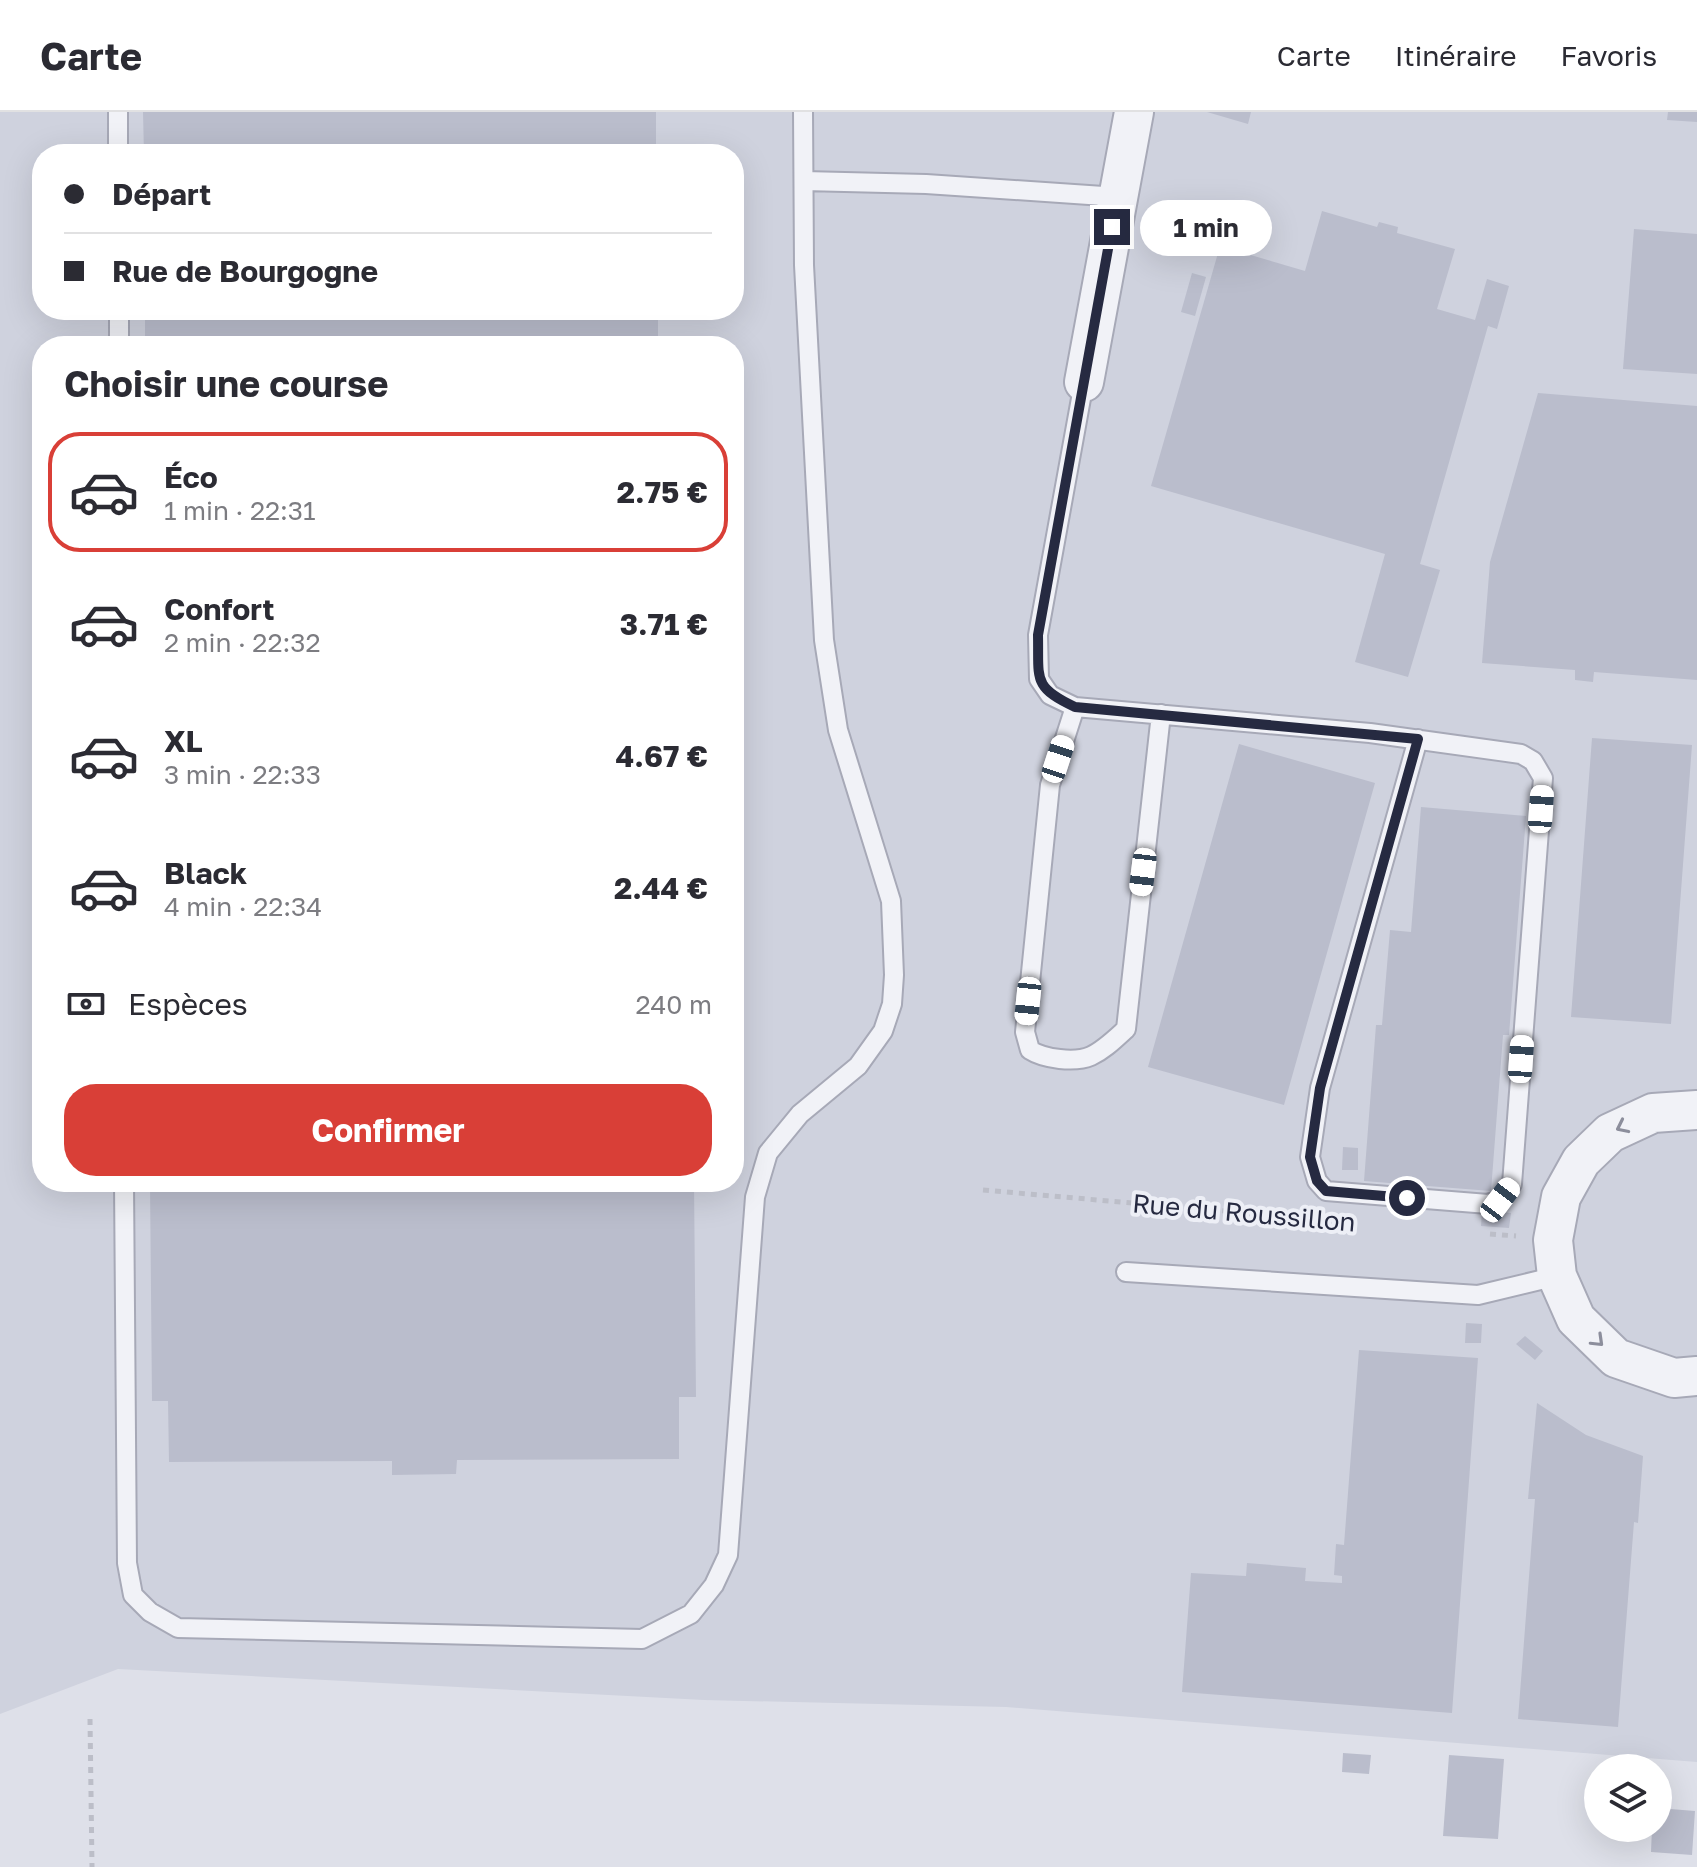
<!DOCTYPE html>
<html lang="fr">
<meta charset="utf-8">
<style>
:root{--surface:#fff;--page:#f7f7f7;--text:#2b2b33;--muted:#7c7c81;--line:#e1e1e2;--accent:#d93f37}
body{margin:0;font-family:"Golos Text",sans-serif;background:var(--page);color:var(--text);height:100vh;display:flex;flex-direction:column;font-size:30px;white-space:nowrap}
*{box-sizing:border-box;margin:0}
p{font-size:26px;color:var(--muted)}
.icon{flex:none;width:44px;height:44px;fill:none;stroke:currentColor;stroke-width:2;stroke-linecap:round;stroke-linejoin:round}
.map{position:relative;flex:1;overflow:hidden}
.side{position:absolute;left:32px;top:224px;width:712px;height:856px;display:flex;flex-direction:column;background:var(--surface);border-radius:32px;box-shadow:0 8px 32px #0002}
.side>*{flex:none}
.banner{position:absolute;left:32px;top:32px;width:712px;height:176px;border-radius:32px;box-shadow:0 8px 32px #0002;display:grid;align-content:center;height:176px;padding:0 32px;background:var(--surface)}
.controls{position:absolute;left:1584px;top:1642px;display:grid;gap:16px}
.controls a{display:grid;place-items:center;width:88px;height:88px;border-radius:50%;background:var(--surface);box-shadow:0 8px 32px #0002;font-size:40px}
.end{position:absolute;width:36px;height:36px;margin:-18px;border:10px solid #262a41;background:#fff;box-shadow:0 0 0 4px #fff}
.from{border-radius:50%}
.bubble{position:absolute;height:56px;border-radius:28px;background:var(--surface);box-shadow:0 8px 32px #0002;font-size:26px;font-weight:700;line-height:56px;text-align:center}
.car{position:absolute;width:24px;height:48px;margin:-24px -12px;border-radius:10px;box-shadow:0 0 6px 2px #0007;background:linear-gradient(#fff 24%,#345 0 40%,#fff 0 76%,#345 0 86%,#fff 0)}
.banner b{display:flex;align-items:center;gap:28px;height:76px;font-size:30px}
.banner b+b{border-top:2px solid var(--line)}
.banner i{width:20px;height:20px;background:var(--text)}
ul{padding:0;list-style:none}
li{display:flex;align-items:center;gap:24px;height:120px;margin:0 16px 12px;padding:0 16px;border:4px solid transparent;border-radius:32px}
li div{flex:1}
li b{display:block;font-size:30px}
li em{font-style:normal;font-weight:700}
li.on{border-color:var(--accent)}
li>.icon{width:72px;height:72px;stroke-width:1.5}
h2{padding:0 32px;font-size:36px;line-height:96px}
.pay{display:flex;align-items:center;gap:20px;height:88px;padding:0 32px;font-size:30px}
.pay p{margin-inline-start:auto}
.primary-button{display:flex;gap:16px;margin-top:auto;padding:16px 32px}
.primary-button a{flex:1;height:92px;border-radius:32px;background:var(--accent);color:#fff;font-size:32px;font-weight:700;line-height:92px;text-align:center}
header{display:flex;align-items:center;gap:48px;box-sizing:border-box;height:112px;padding:0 40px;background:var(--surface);border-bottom:2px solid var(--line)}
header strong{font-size:38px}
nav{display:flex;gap:44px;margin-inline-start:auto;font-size:28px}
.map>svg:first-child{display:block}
.built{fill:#cfd2de;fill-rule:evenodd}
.building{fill:#babdcc}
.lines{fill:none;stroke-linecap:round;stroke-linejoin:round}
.lane-casing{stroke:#a7a9b7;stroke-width:22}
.street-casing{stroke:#a7a9b7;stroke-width:42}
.path{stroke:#bcbec8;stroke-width:5;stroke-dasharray:6 6;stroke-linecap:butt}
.lane{stroke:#f1f2f7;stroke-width:18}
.street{stroke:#f1f2f7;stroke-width:38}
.oneway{stroke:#8c8e9c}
.route{stroke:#262a41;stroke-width:10}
.labels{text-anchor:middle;stroke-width:8;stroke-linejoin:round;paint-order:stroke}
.street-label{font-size:26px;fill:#262a41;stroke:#edeff6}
</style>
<header>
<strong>Carte</strong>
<nav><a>Carte</a><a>Itinéraire</a><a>Favoris</a></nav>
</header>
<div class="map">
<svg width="1697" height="1755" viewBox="0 0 1697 1755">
<rect width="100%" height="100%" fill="#dee0e9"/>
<path class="built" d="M0 0H1697V1650L1006 1595 704 1588 118 1557 0 1602ZM42 42H734V198H42ZM42 234H734V1070H42Z"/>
<path class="building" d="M143 0H656V42H144Z
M1207 0H1251L1248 12Z
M1668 0H1697V10L1667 8Z
M1322 99 1377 115 1379 110 1398 115 1397 121 1455 137 1437 197 1475 208 1487 167 1509 174 1497 217 1488 214 1420 452 1440 458 1408 565 1355 550 1385 442 1151 374 1220 134 1305 159Z
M1634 117 1697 122V262L1623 257Z
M1192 161 1206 165 1195 204 1181 200Z
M145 198H658V234H145Z
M1538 281 1697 294V568L1594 560 1593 570 1575 568V558L1482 551 1490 450Z
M1592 626 1692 633 1671 912 1571 905Z
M1239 632 1375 671 1284 993 1148 955Z
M1421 695 1526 704 1509 923H1503L1491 1079 1364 1069 1376 913H1382L1390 818 1411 820Z
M1343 1035 1358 1036V1058H1342Z
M150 1070H694L696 1285H679V1347L457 1348 456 1362 392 1363V1349L169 1350 168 1289H152Z
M1482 1099 1511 1101 1509 1116 1481 1114Z
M1466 1211 1482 1212 1481 1231H1465Z
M1525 1224 1543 1239 1535 1248 1516 1232Z
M1359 1238 1478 1246 1452 1601 1182 1580 1191 1461 1246 1464 1247 1451 1306 1456 1305 1469 1342 1471V1464L1334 1463 1336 1432 1344 1433Z
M1537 1291 1586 1323 1643 1344 1638 1411 1634 1410 1618 1615 1518 1607 1535 1387H1528Z
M1343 1641 1371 1643 1369 1662 1342 1660Z
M1449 1643 1504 1647 1498 1727 1443 1724Z
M1658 1696 1695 1699 1692 1743 1651 1740 1652 1716H1658Z"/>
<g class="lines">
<defs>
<path id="lane" d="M118 0V42
M804 69 926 72 1118 85
M119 198V234
M1084 270 1038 523 1039 567 1050 583 1075 595 1370 621 1521 642 1533 649 1543 666 1512 1072 1500 1088 1488 1092 1326 1079 1317 1069 1310 1045 1320 976 1418 627
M1075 595 1050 673 1025 920 1030 938C1044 947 1075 951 1091 944 1104 938 1115 927 1126 917L1161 602
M124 1070 127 1451 133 1483 150 1500 178 1516 642 1527 691 1502 714 1473 728 1443 755 1085 768 1041 800 1002 858 954 883 919 892 892 894 863 891 789 838 618 824 528 804 153 803 0
M1126 1160 1478 1183 1557 1164"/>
<path id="street" d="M1084 270 1134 0
M1697 998 1653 1001 1610 1021 1581 1049 1561 1085 1553 1128 1557 1164 1576 1207 1616 1246 1674 1266 1697 1264"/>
</defs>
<use href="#lane" class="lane-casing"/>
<use href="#street" class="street-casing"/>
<path class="path" d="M983 1078 1316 1107
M1490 1122 1516 1124
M90 1607 92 1755"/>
<use href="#lane" class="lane"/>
<use href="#street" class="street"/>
</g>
<defs><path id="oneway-chevron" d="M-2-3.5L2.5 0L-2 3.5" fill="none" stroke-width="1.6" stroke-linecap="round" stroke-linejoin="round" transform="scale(2)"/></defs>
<g class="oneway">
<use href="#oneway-chevron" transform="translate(1622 1015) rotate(154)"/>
<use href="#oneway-chevron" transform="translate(1598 1229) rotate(44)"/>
</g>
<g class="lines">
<path class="route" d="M1112 115 1038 523C1039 567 1032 575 1075 595L1418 627 1320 976 1310 1045 1317 1069 1326 1079 1407 1086"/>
</g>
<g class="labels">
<g class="street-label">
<text transform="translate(1244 1101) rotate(5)" y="9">Rue du Roussillon</text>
</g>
</g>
</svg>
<div class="controls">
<a><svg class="icon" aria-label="layers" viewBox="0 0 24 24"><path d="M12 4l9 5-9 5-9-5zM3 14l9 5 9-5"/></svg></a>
</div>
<i class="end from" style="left:1407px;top:1086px"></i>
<i class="end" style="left:1112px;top:115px"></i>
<div class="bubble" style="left:1140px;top:88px;width:132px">1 min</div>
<i class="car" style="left:1058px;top:647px;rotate:18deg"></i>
<i class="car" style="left:1541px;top:697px;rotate:4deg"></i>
<i class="car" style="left:1143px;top:760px;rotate:187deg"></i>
<i class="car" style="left:1028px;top:889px;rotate:186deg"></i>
<i class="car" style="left:1521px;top:947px;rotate:4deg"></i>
<i class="car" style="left:1500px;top:1088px;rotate:37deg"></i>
<div class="banner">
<b><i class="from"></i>Départ</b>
<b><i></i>Rue de Bourgogne</b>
</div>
<section class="side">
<h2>Choisir une course</h2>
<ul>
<li class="on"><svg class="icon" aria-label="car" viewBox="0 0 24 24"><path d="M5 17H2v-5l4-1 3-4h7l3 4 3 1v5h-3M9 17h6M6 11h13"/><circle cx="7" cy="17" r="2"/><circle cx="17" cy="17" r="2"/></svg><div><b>Éco</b><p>1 min · 22:31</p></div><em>2.75 €</em></li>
<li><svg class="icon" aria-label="car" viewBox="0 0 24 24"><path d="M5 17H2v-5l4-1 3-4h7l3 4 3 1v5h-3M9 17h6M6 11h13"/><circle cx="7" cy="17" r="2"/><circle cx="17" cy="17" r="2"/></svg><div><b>Confort</b><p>2 min · 22:32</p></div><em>3.71 €</em></li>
<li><svg class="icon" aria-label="car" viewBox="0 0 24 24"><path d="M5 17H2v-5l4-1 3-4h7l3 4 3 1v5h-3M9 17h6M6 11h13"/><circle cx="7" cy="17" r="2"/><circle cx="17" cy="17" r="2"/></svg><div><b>XL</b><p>3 min · 22:33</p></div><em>4.67 €</em></li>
<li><svg class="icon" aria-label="car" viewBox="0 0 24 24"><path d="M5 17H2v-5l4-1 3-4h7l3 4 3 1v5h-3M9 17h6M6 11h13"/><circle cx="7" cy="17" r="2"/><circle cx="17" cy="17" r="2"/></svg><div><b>Black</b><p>4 min · 22:34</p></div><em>2.44 €</em></li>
</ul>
<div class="pay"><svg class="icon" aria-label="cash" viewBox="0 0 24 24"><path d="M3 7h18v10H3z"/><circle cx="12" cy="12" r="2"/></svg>Espèces<p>240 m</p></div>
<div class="primary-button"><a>Confirmer</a></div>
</section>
</div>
